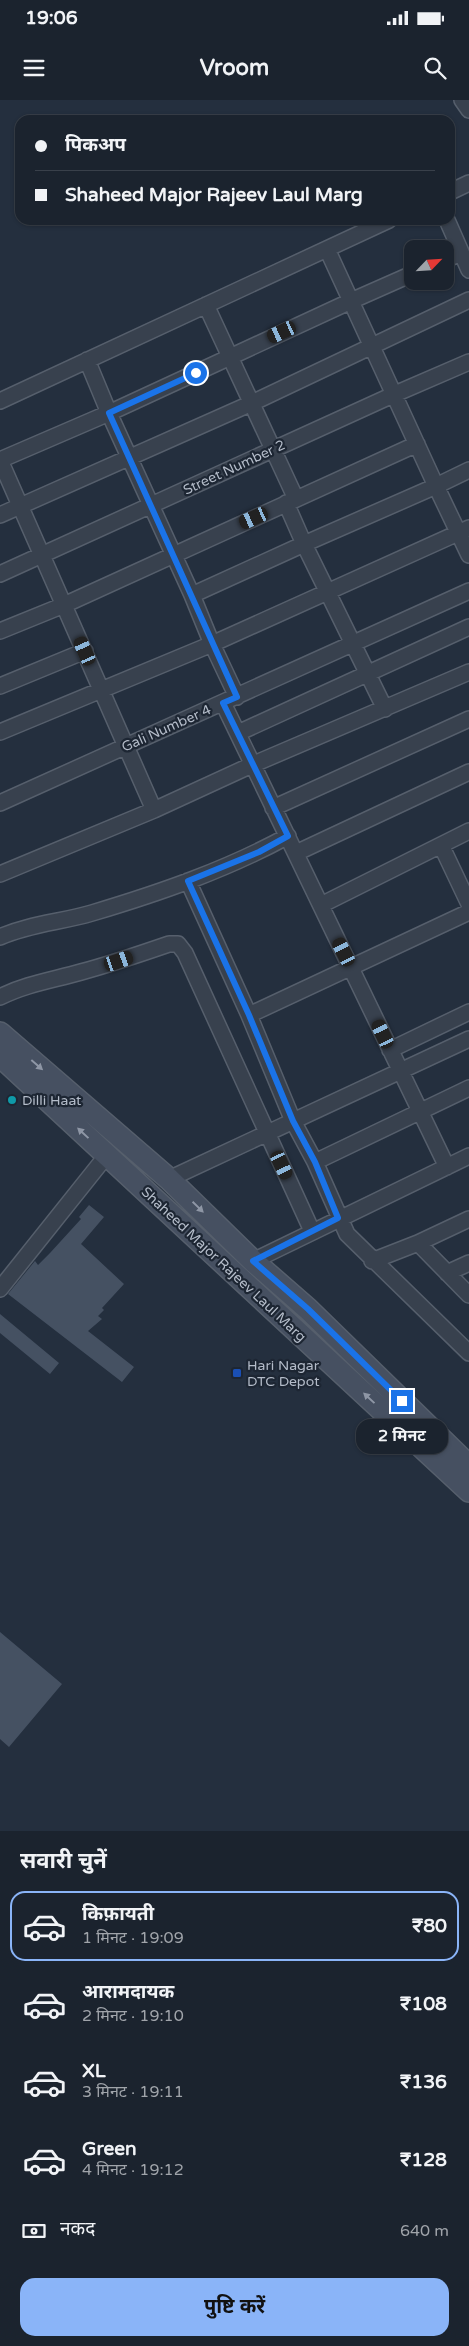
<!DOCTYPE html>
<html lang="hi">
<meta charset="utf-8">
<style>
:root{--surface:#1b232e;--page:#242b36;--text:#f1f3f6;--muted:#a0a4aa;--line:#39404a;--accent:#8ab4f8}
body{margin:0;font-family:"Varela Round","Noto Sans Devanagari",sans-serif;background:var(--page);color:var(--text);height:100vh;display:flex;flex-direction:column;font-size:19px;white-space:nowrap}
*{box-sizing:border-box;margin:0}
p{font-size:16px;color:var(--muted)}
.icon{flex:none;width:28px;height:28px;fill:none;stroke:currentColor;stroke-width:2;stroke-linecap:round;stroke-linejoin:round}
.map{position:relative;height:1731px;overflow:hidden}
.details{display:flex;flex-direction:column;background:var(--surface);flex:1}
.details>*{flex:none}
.banner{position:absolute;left:15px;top:15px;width:440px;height:110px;border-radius:15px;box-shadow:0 1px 4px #0004,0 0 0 1px var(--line);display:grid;align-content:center;height:110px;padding:0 20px;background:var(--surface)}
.needle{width:32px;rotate:65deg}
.controls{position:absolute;left:404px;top:140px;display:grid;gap:10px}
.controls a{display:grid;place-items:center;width:50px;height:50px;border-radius:10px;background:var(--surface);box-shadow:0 1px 4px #0004,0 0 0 1px var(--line);font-size:25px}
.end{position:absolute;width:22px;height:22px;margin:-11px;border:6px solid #1a73e8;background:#fff;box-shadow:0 0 0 2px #fff}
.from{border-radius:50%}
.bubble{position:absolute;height:35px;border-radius:15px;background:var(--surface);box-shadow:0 1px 4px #0004,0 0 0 1px var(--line);font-size:16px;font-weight:700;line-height:35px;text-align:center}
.car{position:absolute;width:15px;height:30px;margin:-15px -8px;border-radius:6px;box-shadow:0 0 4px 1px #0007;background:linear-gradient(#222 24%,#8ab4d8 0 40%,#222 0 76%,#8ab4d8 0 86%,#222 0)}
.banner b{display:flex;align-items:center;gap:18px;height:48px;font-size:19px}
.banner b+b{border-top:1px solid var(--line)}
.banner i{width:12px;height:12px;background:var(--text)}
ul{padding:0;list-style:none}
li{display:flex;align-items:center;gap:15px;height:70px;margin:0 10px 8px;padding:0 10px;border:2px solid transparent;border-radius:15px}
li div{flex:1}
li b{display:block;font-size:19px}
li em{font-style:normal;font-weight:700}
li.selected{border-color:var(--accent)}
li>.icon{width:45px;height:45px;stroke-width:1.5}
h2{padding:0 20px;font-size:22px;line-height:60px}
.pay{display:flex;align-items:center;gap:12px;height:55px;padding:0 20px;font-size:19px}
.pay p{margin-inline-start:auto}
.primary-button{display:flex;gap:10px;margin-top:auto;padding:10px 20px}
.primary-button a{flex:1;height:58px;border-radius:15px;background:var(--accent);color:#111;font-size:20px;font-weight:700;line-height:58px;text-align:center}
.status{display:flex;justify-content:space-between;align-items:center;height:35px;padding:0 25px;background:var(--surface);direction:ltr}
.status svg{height:14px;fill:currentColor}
header{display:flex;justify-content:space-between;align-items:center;height:65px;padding:0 20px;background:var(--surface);font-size:22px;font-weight:700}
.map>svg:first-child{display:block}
.building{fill:#455162}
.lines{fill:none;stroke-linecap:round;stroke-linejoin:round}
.street-casing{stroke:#565f6c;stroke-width:18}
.secondary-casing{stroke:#565f6c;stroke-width:24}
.street{stroke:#38414e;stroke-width:15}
.secondary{stroke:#465061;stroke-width:21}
.oneway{fill:#8e96a5}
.route{stroke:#1a73e8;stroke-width:6}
.culture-dot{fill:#0f9aa8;stroke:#1d2633;stroke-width:2}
.transit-dot{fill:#1a4fb4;stroke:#1d2633;stroke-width:2}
.labels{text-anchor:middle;stroke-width:4.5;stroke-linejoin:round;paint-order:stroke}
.street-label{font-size:14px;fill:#b4bcc9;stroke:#1d2633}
.poi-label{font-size:14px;fill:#b4bcc9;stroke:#1d2633;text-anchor:start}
</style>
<div class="status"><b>19:06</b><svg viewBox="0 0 49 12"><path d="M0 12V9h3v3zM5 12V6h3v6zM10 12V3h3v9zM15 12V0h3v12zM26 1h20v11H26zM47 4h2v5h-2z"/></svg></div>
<header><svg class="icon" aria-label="menu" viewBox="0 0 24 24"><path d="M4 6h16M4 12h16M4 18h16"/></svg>Vroom<svg class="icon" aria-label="search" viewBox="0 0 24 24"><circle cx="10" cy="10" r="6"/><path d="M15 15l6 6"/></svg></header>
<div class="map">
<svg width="469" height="1731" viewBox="0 0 469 1731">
<rect width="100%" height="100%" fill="#242f3e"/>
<path class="building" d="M89 1105 104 1117 81 1144 124 1184 102 1208 104 1210 98 1216 102 1219 88 1231 134 1267 122 1282 8 1194 35 1161 38 1165 50 1153 81 1119 79 1117Z
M0 1214 59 1263 50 1274 0 1233Z
M0 1532 62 1584 9 1647 0 1639Z"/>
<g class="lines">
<defs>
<path id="street" d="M462 0 469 10
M450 92 469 83
M447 120 469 170
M327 149 436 386 469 370
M445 160 461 153
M206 205 296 399
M87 260 109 313 0 360 154 710
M0 301 389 120
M0 415 252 303 469 200
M0 474 395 294 469 262
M192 495 109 313 351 201 412 174
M0 531 64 505 417 344
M0 586 85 551
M237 597 212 544 469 428
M223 603 447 1067
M385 609 304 444 436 386 469 455
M0 632 212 544 192 495 304 444 286 403
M238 633 469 527
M0 703 469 491
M273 708 469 619
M469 731 441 745 469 804
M296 753 469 672
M0 774 154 710 254 664 469 572
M188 781 249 915 293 1021 315 1062 347 1134 469 1253
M321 805 441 745
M0 837C29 824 62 822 92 813 159 793 226 770 288 736
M0 897C26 884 53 880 81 872 111 864 140 854 169 844H178L185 853 312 1131
M249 915 469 812
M390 950 469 912
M315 1062 469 988
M169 1079 469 939
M418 1143 469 1195
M253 1161 469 1056
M372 1161 418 1143 469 1119
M447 1173 469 1163
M0 1189 107 1055"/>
<path id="secondary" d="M0 933 169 1079 253 1161 308 1209 469 1366
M0 956 469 1391"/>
</defs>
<use href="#street" class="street-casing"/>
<use href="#secondary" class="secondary-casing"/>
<use href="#street" class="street"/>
<use href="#secondary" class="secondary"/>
</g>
<defs><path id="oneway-solid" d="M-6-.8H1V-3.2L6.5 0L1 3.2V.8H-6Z" transform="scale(1.25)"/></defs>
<g class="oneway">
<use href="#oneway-solid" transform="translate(37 965) rotate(41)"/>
<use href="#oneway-solid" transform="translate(83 1033) rotate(-137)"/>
<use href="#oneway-solid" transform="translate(198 1107) rotate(44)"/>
<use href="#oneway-solid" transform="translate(369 1298) rotate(-137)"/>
</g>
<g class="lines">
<path class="route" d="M196 273 109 313 237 597 223 603 288 736 259 752 188 781 249 915 293 1021 315 1062 338 1118 253 1161 308 1209 402 1301"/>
</g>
<circle class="culture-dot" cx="12" cy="1000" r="5"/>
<rect class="transit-dot" x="232" y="1268" width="10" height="10" rx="2.5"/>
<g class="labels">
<g class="street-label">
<text transform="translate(234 367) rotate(-25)" y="5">Street Number 2</text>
<text transform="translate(166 628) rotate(-24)" y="5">Gali Number 4</text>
<text transform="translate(224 1164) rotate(43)" y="5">Shaheed Major Rajeev Laul Marg</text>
</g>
<g class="poi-label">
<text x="22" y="1005">Dilli Haat</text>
<text x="247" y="1270">Hari Nagar<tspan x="247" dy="16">DTC Depot</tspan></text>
</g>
</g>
</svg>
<div class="controls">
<a><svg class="needle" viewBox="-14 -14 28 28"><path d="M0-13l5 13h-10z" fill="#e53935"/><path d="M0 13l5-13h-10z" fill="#a0a4aa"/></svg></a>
</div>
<i class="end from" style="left:196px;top:273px"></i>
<i class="end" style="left:402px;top:1301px"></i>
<div class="bubble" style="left:356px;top:1319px;width:92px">2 मिनट</div>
<i class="car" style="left:282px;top:232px;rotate:245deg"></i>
<i class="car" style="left:254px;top:418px;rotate:246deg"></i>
<i class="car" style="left:85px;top:551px;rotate:336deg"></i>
<i class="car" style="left:344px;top:852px;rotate:333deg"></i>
<i class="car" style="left:119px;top:861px;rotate:71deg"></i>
<i class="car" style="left:383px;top:934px;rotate:335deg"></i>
<i class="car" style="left:282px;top:1065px;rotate:155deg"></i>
<div class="banner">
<b><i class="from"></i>पिकअप</b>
<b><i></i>Shaheed Major Rajeev Laul Marg</b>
</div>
</div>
<section class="details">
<h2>सवारी चुनें</h2>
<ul>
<li class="selected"><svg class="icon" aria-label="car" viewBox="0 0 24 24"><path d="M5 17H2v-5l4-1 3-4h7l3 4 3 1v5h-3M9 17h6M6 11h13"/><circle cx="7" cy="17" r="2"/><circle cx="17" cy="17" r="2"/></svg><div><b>किफ़ायती</b><p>1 मिनट · 19:09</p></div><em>₹80</em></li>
<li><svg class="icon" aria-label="car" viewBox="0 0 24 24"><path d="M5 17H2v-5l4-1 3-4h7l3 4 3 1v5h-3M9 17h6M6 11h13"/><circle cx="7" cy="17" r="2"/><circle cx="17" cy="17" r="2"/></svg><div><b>आरामदायक</b><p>2 मिनट · 19:10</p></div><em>₹108</em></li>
<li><svg class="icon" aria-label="car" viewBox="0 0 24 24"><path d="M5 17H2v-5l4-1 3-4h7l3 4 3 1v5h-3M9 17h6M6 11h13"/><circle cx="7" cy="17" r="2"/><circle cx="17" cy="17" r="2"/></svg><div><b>XL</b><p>3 मिनट · 19:11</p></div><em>₹136</em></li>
<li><svg class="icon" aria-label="car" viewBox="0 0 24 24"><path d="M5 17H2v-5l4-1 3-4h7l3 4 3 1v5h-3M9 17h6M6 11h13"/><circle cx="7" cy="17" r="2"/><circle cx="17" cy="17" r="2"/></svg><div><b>Green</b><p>4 मिनट · 19:12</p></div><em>₹128</em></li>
</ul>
<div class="pay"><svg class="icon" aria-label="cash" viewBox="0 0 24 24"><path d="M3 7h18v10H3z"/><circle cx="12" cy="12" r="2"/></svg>नकद<p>640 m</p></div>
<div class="primary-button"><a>पुष्टि करें</a></div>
</section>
